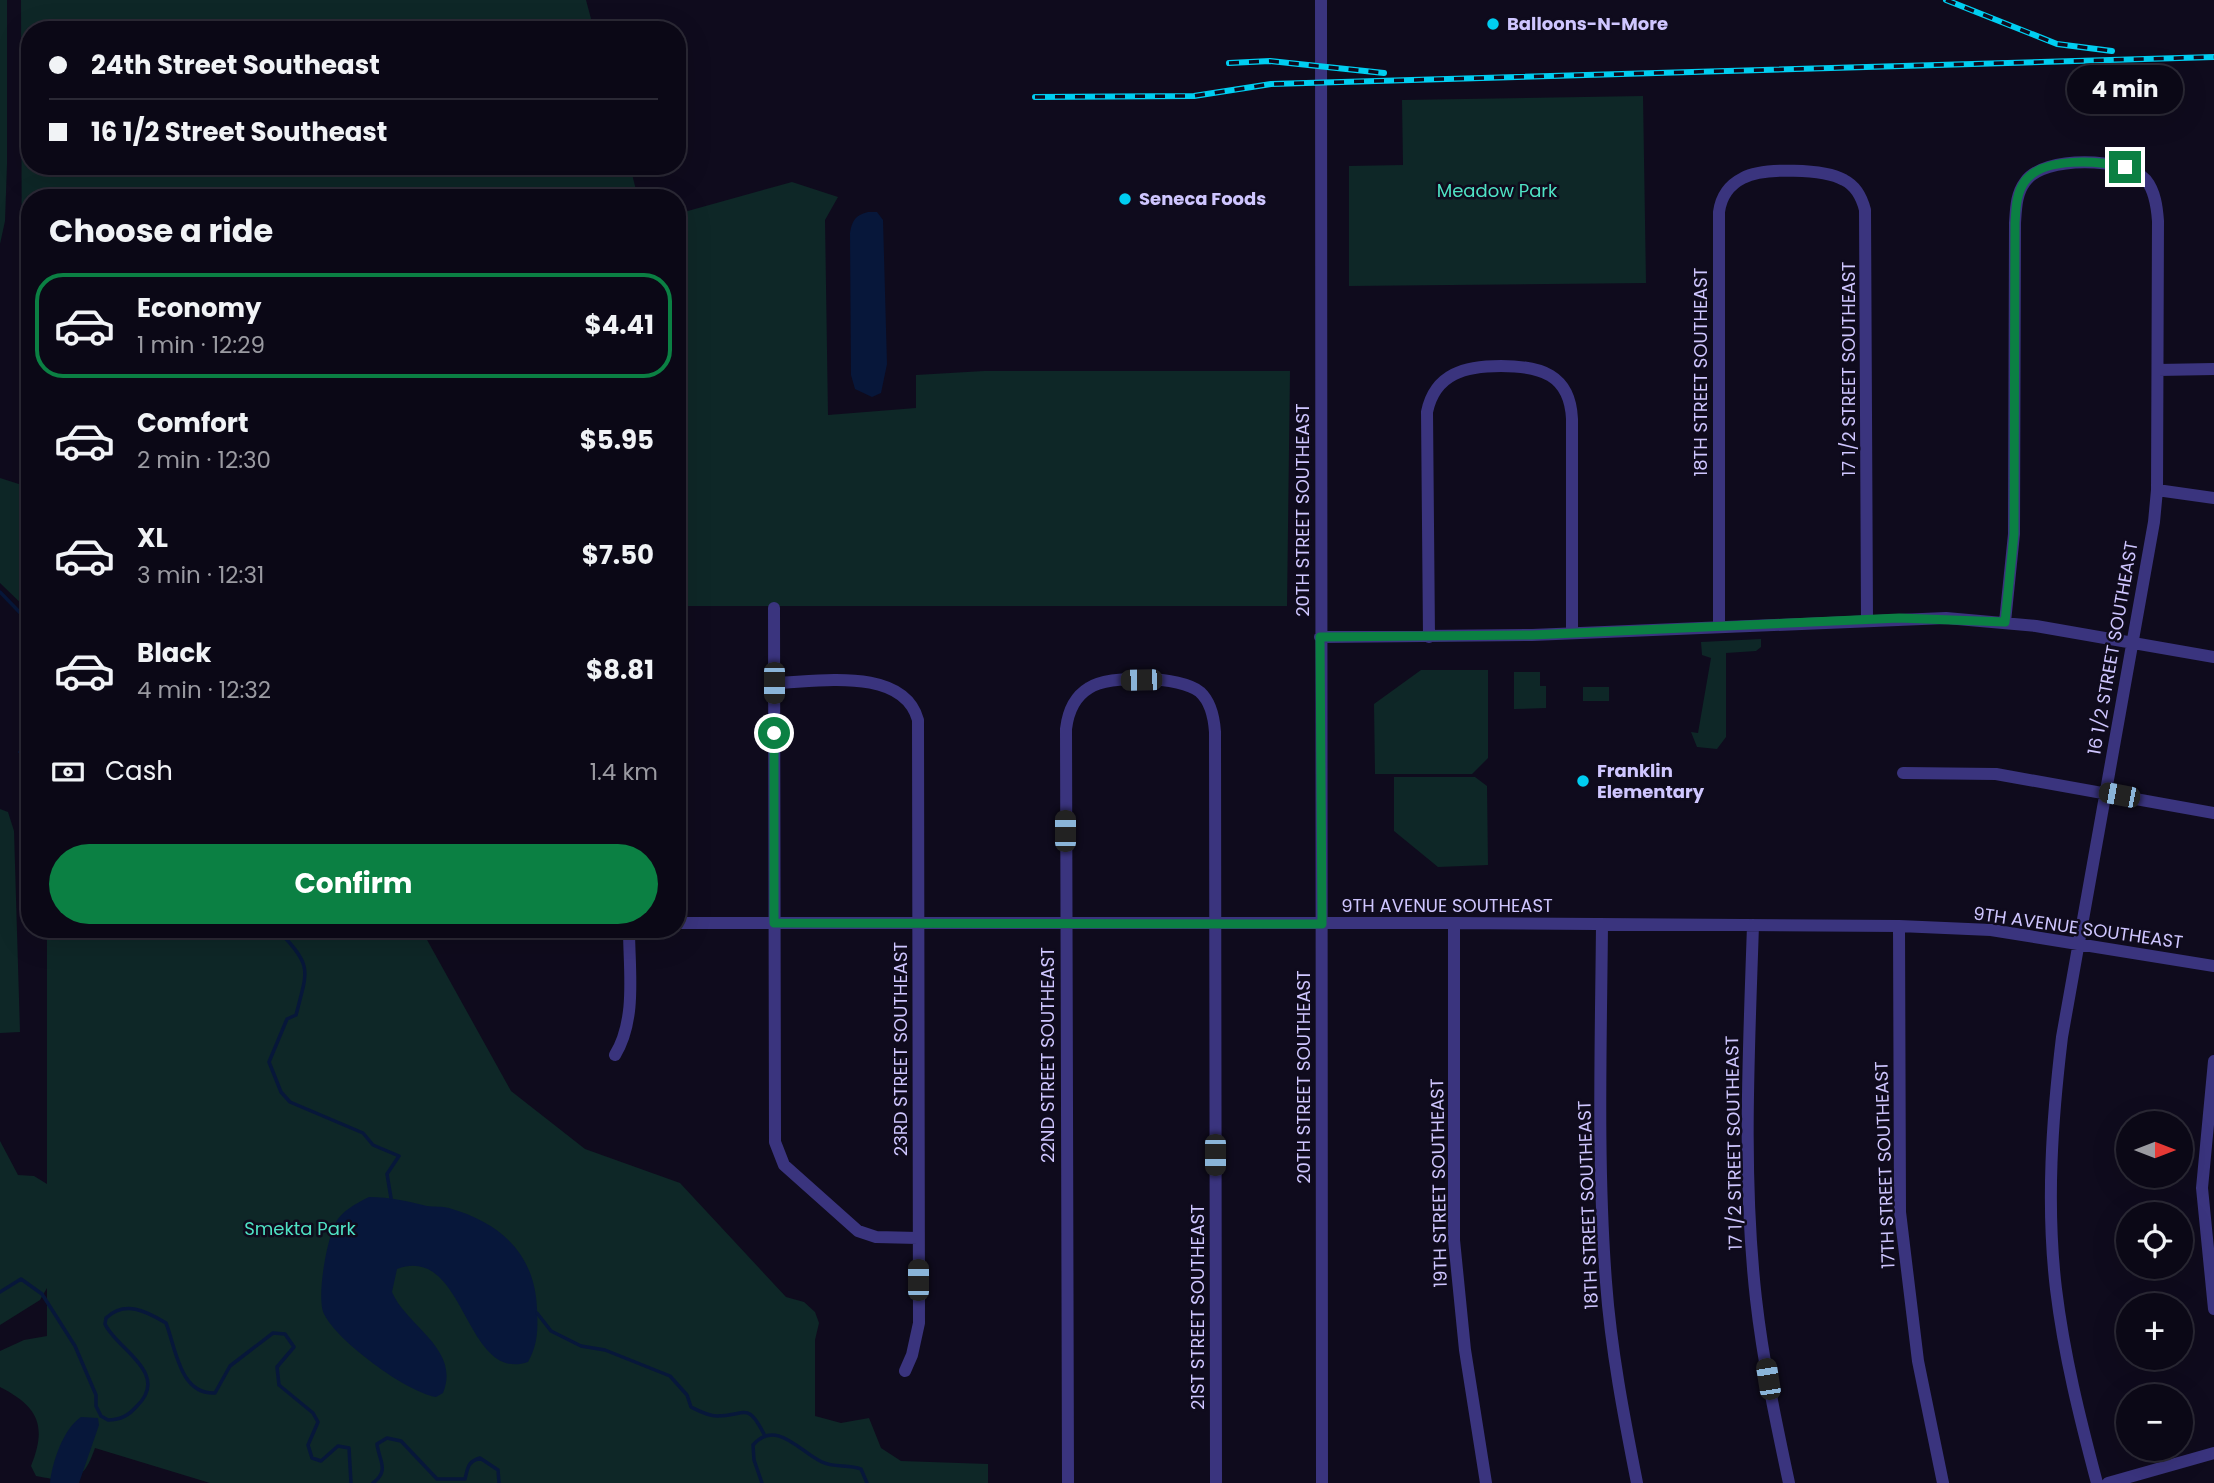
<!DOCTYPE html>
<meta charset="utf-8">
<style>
:root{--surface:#0b0816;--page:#191623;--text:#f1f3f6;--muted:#9a9aa1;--line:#2b2935;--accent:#0b8043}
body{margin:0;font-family:Poppins,sans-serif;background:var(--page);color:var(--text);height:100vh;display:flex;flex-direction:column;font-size:26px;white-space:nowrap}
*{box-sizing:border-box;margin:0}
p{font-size:23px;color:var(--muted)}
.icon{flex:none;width:38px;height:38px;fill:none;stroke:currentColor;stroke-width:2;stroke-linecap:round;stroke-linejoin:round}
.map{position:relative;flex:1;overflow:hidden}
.sheet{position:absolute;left:21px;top:189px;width:665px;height:749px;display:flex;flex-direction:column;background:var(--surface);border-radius:28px;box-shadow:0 7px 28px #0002,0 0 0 2px var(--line)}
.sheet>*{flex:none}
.hud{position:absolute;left:21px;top:21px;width:665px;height:154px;border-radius:28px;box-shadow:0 7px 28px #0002,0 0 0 2px var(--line);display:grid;align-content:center;height:154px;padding:0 28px;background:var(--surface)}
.needle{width:46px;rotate:90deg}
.controls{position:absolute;left:2116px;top:1111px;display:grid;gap:14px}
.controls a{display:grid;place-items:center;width:77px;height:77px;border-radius:50%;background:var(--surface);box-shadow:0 7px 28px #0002,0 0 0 2px var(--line);font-size:35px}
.end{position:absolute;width:32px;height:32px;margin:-16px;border:9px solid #0b8043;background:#fff;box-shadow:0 0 0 4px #fff}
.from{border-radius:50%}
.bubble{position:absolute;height:49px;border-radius:24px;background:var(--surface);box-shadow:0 7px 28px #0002,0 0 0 2px var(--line);font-size:23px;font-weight:700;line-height:49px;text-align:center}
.car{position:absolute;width:21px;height:42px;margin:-21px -10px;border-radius:9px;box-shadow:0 0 5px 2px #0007;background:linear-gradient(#222 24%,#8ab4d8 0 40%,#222 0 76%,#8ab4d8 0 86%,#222 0)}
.hud b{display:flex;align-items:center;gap:24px;height:66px;font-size:26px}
.hud b+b{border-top:2px solid var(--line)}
.hud i{width:18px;height:18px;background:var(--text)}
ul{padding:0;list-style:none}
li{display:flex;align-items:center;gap:21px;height:105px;margin:0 14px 10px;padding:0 14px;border:4px solid transparent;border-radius:28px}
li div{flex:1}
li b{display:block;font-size:26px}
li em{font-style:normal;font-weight:700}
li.active{border-color:var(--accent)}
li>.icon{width:63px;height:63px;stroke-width:1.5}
h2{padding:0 28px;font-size:32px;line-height:84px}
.pay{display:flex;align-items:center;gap:18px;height:77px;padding:0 28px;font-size:26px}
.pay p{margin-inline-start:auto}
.primary-button{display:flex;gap:14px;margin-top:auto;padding:14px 28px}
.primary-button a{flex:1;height:80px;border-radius:42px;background:var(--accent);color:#fff;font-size:28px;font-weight:700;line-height:80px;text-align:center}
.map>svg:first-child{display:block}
.green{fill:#0e2727}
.water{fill:#07173a}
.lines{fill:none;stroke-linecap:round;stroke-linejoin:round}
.stream{stroke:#07173a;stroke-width:3.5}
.minor{stroke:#3a347e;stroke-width:12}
.rail-casing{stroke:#00cef1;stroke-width:6}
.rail{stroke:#0f0b1d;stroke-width:3.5;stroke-dasharray:10;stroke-linecap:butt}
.route{stroke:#0b8043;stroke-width:9}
.poi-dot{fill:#00cef1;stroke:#0f0b1d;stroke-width:2.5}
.labels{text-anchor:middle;stroke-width:5;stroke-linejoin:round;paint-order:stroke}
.poi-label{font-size:18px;font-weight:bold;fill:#cfc6ff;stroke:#0f0b1d;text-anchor:start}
.park-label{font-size:18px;fill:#4fe2c4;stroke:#0f0b1d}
.street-label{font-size:18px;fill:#cfc6ff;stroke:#0f0b1d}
</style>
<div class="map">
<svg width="2214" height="1483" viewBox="0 0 2214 1483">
<rect width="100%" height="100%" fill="#0f0b1d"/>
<path class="green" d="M0 0H7V164L5 221 0 244Z
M21 0H586L594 30H30V166H630L638 198H30V313H22Z
M1643 96 1646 283 1349 286V166L1403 165 1402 100Z
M792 182 838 197 825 220 828 415 916 408V375L984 371H1290L1287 606H677V214Z
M0 478 22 485 30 496V612L0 583Z
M1761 639V647L1756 651 1726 653V737L1717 749 1697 747 1691 732 1698 733 1711 658 1702 655 1701 642Z
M1421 670H1488V758L1472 774H1375L1374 704Z
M1514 672H1540V686H1546V708L1514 709Z
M1583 687H1609V701H1583Z
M1394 777H1475L1487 786 1488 865 1438 867 1394 831Z
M0 809 8 812 14 831 20 1032 0 1033Z
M47 929H421L511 1091 585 1149 680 1183 786 1297 804 1302 815 1312 819 1323 815 1340V1416L841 1423 869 1418 881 1448 901 1461 988 1464V1483H210L95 1448C83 1483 72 1483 36 1476L31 1466C47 1426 39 1407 0 1387V1351L24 1340 47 1336V1288L40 1300 0 1325V1141L18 1175 34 1176 47 1184Z"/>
<path class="water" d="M868 212H877L883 220 887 364 881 393 872 397 855 389 851 375 850 233C852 220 856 215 868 212Z
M369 1197C390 1197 407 1201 427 1206 434 1207 442 1206 449 1208 501 1223 535 1254 537 1309 538 1329 538 1344 528 1362 464 1384 466 1243 397 1269L392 1292C407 1327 461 1349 443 1393L436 1397C406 1392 337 1341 324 1314 316 1297 327 1240 335 1224 341 1211 357 1203 369 1197Z
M81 1417 98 1418 99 1425 79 1483H50C52 1463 63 1429 81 1417Z"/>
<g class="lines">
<path class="stream" d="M0 592 30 623
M20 752 30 756
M277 929C313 967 308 968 296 1015L287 1019 269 1062 281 1092 290 1102 363 1133 373 1145 399 1156 387 1174 391 1198
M0 1292 21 1279 42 1294 75 1346 96 1395V1406L101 1416 108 1420C121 1420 129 1415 137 1406 171 1373 116 1349 105 1324L106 1318C125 1300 146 1311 166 1323 176 1349 180 1395 215 1393L230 1366 273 1333 285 1334 294 1347 277 1367 279 1385 313 1413 318 1422 308 1445 312 1458 321 1461 338 1446 349 1448 351 1483
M537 1313 551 1331 581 1346 605 1350 670 1376 687 1395 691 1407C699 1411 708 1416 717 1416 746 1416 747 1400 765 1436
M373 1483C390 1470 379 1461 377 1444L387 1438 401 1441 437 1479H465C468 1468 467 1462 480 1458L498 1470 499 1483
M762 1483 754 1460 753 1445C776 1418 801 1453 822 1462 834 1468 849 1464 861 1469L867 1483"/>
<path class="minor" d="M1321 0 1322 1483
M2158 370 2214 369
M2157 490 2214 498
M774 608 775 1142 784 1165 858 1231 876 1237 918 1238
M2005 622 2014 534 2015 223C2016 209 2016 194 2025 182 2043 155 2126 157 2146 180 2155 191 2157 207 2158 221L2157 490 2154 522 2062 1037C2052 1120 2046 1205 2056 1289 2064 1355 2080 1419 2097 1483
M1719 626V212C1721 197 1729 185 1743 178 1763 167 1825 169 1844 180 1856 186 1862 198 1865 210L1867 619
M1320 637 1532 635 1946 618 2036 626 2214 657
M1429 637 1427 412C1435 373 1466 366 1501 366 1540 366 1570 374 1572 419V633
M774 683C818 682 903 666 918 720L919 1323 912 1355 905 1371
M1903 773 1996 774 2214 813
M677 923H1454L1899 926 1991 930 2214 966
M1454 923V1240L1465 1350 1486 1483
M1602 924C1601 1043 1597 1163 1606 1282 1611 1350 1624 1417 1637 1483
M1753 925C1749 1049 1742 1175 1756 1299 1763 1361 1776 1422 1789 1483
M1899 926 1900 1212 1918 1361 1943 1483
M615 1055C637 1019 629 970 629 929
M2214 1061 2202 1188 2214 1309
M1068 1483 1066 729C1068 712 1074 697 1089 688 1109 674 1181 676 1200 692 1211 702 1214 717 1215 732L1216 1483
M2108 1483 2214 1453"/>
<defs>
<path id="rail" d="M1946 0 2057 44 2112 51
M1229 63 1270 61 1384 73
M1035 97 1194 96 1271 84 2214 57"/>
</defs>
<use href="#rail" class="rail-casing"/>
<use href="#rail" class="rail"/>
</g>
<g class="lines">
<path class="route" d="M774 733V923L1322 924 1320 637 1532 635 1899 618 2005 622 2014 534 2015 223C2016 209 2016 193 2025 181 2044 156 2098 161 2125 167"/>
</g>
<g class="poi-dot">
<circle cx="1493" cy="24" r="7"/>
<circle cx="1125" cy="199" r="7"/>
<circle cx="1583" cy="781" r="7"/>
</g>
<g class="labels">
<g class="poi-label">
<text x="1507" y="30">Balloons-N-More</text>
<text x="1139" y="205">Seneca Foods</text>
<text x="1597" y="777">Franklin<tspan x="1597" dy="21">Elementary</tspan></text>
</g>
<g class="park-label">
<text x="1497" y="197">Meadow Park</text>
<text x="300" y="1235">Smekta Park</text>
</g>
<g class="street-label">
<text transform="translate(1849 369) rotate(-90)" y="6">17 1/2 STREET SOUTHEAST</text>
<text transform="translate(1701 372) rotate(-90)" y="6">18TH STREET SOUTHEAST</text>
<text transform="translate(1303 510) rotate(-90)" y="6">20TH STREET SOUTHEAST</text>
<text transform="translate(2113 648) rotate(-80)" y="6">16 1/2 STREET SOUTHEAST</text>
<text x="1447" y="912">9TH AVENUE SOUTHEAST</text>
<text transform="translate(2078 928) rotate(8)" y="6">9TH AVENUE SOUTHEAST</text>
<text transform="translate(901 1049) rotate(-90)" y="6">23RD STREET SOUTHEAST</text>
<text transform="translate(1048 1055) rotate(-90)" y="6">22ND STREET SOUTHEAST</text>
<text transform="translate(1304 1077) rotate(-90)" y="6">20TH STREET SOUTHEAST</text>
<text transform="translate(1734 1143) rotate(-91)" y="6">17 1/2 STREET SOUTHEAST</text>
<text transform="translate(1885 1165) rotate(-92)" y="6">17TH STREET SOUTHEAST</text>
<text transform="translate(1439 1183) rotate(-91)" y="6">19TH STREET SOUTHEAST</text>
<text transform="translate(1588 1205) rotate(-92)" y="6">18TH STREET SOUTHEAST</text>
<text transform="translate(1198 1307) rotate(-90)" y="6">21ST STREET SOUTHEAST</text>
</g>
</g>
</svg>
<div class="controls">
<a><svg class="needle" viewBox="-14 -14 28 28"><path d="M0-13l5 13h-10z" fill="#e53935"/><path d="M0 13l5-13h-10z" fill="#9a9aa1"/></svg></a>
<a><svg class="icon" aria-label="locate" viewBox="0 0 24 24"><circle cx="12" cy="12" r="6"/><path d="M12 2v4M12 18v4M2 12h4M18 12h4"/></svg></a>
<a>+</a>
<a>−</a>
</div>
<i class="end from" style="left:774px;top:733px"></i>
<i class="end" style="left:2125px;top:167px"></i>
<div class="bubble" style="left:2067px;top:65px;width:116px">4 min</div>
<i class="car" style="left:1141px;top:680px;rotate:269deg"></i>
<i class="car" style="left:774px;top:683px;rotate:180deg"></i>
<i class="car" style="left:2119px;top:795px;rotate:281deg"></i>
<i class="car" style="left:1065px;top:831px;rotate:0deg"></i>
<i class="car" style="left:1215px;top:1155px;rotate:180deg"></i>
<i class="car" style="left:918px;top:1280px;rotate:0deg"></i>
<i class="car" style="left:1768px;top:1379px;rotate:351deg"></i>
<div class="hud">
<b><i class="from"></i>24th Street Southeast</b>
<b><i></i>16 1/2 Street Southeast</b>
</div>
<section class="sheet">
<h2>Choose a ride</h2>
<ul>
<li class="active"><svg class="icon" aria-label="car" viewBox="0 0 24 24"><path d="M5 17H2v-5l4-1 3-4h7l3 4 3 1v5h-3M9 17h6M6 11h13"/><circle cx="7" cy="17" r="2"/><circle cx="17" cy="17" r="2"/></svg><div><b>Economy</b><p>1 min · 12:29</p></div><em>$4.41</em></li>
<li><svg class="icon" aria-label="car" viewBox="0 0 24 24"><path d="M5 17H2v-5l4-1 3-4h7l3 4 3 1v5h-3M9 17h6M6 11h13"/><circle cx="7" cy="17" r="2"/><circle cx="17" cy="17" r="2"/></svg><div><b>Comfort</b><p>2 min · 12:30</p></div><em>$5.95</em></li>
<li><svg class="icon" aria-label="car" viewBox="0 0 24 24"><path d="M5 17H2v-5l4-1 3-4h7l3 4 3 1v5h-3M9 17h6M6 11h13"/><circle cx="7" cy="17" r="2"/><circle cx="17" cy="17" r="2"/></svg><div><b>XL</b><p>3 min · 12:31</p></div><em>$7.50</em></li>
<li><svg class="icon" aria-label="car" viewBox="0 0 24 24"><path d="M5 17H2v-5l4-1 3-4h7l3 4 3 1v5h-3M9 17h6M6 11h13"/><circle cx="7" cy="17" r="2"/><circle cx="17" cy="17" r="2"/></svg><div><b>Black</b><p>4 min · 12:32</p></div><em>$8.81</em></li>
</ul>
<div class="pay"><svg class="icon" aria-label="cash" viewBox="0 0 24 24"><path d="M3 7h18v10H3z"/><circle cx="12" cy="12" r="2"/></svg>Cash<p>1.4 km</p></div>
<div class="primary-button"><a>Confirm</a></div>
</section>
</div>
